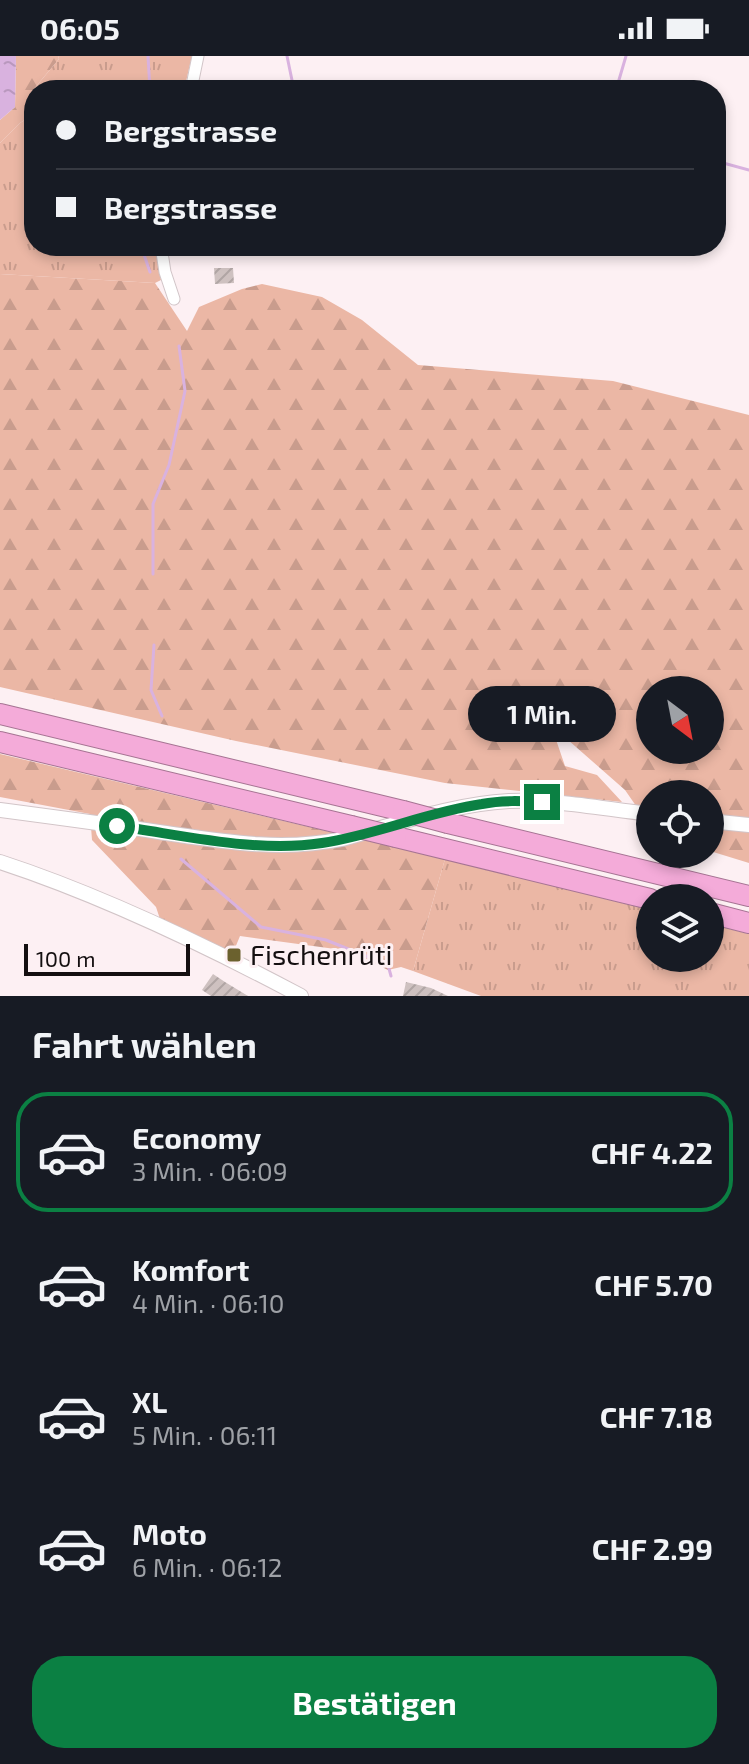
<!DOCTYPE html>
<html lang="de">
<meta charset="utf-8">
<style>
:root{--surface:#171b24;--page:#20242c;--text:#f1f3f6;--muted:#9ea1a6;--line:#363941;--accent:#0b8043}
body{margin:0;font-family:"Exo 2",sans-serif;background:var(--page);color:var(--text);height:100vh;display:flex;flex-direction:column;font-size:30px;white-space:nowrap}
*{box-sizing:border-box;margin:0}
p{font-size:26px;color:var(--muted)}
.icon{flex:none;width:44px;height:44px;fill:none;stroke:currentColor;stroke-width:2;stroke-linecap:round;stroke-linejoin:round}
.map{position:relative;height:940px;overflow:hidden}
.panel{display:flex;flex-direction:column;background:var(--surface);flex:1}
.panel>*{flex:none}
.guide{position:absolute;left:24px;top:24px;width:702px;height:176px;border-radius:32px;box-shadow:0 4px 12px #0003;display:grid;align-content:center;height:176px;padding:0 32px;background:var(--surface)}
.needle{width:52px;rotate:148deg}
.tools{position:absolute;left:636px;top:620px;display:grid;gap:16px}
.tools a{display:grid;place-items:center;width:88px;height:88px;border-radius:50%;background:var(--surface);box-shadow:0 4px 12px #0003;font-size:40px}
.scale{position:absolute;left:24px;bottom:20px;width:166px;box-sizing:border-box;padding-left:8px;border:4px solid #140f10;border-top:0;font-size:22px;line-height:28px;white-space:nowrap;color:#140f10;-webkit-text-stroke:6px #fdf0f3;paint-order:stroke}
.end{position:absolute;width:36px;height:36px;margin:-18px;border:10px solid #0b8043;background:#fff;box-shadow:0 0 0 4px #fff}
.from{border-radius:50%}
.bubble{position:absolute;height:56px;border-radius:28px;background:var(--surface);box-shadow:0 4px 12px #0003;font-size:26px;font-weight:700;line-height:56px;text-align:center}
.guide b{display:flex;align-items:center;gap:28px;height:76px;font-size:30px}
.guide b+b{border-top:2px solid var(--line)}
.guide i{width:20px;height:20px;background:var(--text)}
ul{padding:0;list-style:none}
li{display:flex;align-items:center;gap:24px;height:120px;margin:0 16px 12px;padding:0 16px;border:4px solid transparent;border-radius:32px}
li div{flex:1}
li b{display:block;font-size:30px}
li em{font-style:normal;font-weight:700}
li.current{border-color:var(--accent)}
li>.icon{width:72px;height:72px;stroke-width:1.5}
h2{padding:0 32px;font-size:36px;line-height:96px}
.primary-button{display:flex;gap:16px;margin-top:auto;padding:16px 32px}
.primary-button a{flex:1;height:92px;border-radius:32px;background:var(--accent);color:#fff;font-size:32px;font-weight:700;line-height:92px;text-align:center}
.status{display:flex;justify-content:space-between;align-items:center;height:56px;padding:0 40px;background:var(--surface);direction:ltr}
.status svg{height:22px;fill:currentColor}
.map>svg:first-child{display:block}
.grass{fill:url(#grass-tufts)}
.forest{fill:url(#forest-firs);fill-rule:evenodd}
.water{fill:url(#water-ripples)}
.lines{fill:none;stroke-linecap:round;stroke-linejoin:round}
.stream{stroke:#d9b2df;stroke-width:3}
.building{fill:url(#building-hatch)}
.minor-casing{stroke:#d2c5c8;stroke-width:13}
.tertiary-casing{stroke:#d2c5c8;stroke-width:16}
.motorway-casing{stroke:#a67493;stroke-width:22}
.minor{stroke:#fff;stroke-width:11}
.tertiary{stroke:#fff;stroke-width:14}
.motorway{stroke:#f4abd9;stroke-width:20}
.motorway-bridge-casing{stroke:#a67493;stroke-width:22;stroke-linecap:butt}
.motorway-bridge{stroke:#f4abd9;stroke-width:20}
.route{stroke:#0b8043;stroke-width:10}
.poi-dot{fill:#6b612e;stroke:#fdf0f3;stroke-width:3}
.labels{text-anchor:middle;stroke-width:6;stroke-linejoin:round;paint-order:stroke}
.poi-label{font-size:28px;fill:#140f10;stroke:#fdf0f3;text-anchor:start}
</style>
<div class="status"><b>06:05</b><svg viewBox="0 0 49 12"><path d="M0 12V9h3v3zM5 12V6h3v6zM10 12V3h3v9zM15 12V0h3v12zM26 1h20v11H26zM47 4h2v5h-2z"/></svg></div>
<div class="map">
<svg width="749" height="940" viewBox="0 0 749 940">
<defs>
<pattern id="grass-tufts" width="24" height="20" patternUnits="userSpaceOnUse" patternTransform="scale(2)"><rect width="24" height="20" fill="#ebb7a5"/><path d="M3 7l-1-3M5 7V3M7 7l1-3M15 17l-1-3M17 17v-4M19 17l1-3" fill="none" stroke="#c99c8d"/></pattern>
<pattern id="forest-firs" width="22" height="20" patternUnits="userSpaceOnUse" patternTransform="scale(2)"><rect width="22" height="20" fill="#ebb7a5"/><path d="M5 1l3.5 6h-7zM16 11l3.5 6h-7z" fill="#c99c8d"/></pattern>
<pattern id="water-ripples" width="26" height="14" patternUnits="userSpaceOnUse" patternTransform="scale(2)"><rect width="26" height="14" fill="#d9b2df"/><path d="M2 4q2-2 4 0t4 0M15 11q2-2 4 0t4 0" fill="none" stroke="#b998be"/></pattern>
<pattern id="building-hatch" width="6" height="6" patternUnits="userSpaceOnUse" patternTransform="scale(2)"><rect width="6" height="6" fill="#cec1c0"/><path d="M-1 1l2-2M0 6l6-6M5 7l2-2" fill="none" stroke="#b0a5a4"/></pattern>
</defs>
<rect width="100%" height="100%" fill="#fdf0f3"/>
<path class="grass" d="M58 0H192L184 34H33L59 3Z
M34 58V190H156L161 224 155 227 0 218V87L20 67Z
M445 803 650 854V902H710V868L749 878V940H481L413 915Z"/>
<path class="forest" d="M16 0H58L59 3 33 34 34 58 20 67 0 87V64L15 51Z
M0 218 155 227 187 275 199 251 242 233 262 228 322 241 362 264 418 309 613 325 749 359V807L710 795V738H650V770L625 734 551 669 565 710 597 719 622 746 445 727 236 685 0 631ZM650 634H710V694H650Z
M0 698 445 803 413 915 401 911 388 914 350 895 240 880 233 897 160 863 156 851 92 784 90 758 0 741Z"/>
<path class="water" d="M0 0H16L15 51 0 64Z"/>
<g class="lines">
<path class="stream" d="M148 0 150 34
M287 0 294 34
M616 34 626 0
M716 105 749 114
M141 190 150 216
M153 518V448L169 409 185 335 179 290
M154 589 151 634 162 660
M181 803 261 871 326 884 388 909 391 920"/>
</g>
<path class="building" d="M214 212H233L234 227 215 228Z
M213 918 225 926 248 940H211L202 934Z
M406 926 431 932 448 940H403Z"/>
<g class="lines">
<defs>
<path id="minor" d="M191 34 198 0
M161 190 165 216 174 243"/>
<path id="tertiary" d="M0 754C53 761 106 768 159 776 221 785 280 796 342 783 397 768 453 748 509 745 556 743 604 753 650 758
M710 765 749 769
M0 806C101 839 207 890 301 940"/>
<path id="motorway" d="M0 658 403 755
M0 686 351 770
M448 767 749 840
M396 781 650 843
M710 857 749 867"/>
</defs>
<use href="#minor" class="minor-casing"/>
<use href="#tertiary" class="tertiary-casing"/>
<use href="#motorway" class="motorway-casing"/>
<use href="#minor" class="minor"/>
<use href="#tertiary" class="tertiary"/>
<use href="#motorway" class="motorway"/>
<defs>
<path id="motorway-bridge" d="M403 755 448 767
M351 770 396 781"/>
</defs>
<use href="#motorway-bridge" class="motorway-bridge-casing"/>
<use href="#motorway-bridge" class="motorway-bridge"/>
</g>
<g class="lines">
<path class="route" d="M117 770C183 779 256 797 322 787 376 779 427 756 482 748 502 744 522 745 542 746"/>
</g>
<rect class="poi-dot" x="226" y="891" width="16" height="16" rx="4"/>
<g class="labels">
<g class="poi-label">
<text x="250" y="909">Fischenrüti</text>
</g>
</g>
</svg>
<div class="tools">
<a><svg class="needle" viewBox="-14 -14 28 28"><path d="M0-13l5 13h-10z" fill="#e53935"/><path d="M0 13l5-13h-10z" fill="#9ea1a6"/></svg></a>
<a><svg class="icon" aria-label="locate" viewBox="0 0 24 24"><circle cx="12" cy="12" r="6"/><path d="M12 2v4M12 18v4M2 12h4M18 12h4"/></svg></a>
<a><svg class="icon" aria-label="layers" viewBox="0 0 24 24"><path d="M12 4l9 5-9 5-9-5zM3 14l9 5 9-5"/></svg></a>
</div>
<div class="scale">100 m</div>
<i class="end from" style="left:117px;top:770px"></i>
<i class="end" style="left:542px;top:746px"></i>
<div class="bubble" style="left:468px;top:630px;width:148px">1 Min.</div>
<div class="guide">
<b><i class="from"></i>Bergstrasse</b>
<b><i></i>Bergstrasse</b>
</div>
</div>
<section class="panel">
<h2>Fahrt wählen</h2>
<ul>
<li class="current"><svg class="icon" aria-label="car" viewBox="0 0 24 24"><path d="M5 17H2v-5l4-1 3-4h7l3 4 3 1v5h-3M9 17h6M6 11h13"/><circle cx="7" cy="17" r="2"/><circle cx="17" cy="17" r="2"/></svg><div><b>Economy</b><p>3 Min. · 06:09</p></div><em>CHF 4.22</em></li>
<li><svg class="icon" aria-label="car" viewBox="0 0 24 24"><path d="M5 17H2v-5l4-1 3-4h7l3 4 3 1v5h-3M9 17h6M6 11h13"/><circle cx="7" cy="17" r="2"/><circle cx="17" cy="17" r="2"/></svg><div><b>Komfort</b><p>4 Min. · 06:10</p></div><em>CHF 5.70</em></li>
<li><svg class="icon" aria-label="car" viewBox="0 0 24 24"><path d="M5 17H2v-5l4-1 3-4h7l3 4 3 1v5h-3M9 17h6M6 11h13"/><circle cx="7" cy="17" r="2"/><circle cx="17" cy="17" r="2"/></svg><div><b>XL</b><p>5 Min. · 06:11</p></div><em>CHF 7.18</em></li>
<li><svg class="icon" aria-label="car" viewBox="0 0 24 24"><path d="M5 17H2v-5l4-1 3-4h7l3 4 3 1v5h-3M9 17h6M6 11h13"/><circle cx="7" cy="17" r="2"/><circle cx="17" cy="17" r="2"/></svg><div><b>Moto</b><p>6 Min. · 06:12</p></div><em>CHF 2.99</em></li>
</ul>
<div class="primary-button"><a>Bestätigen</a></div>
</section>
